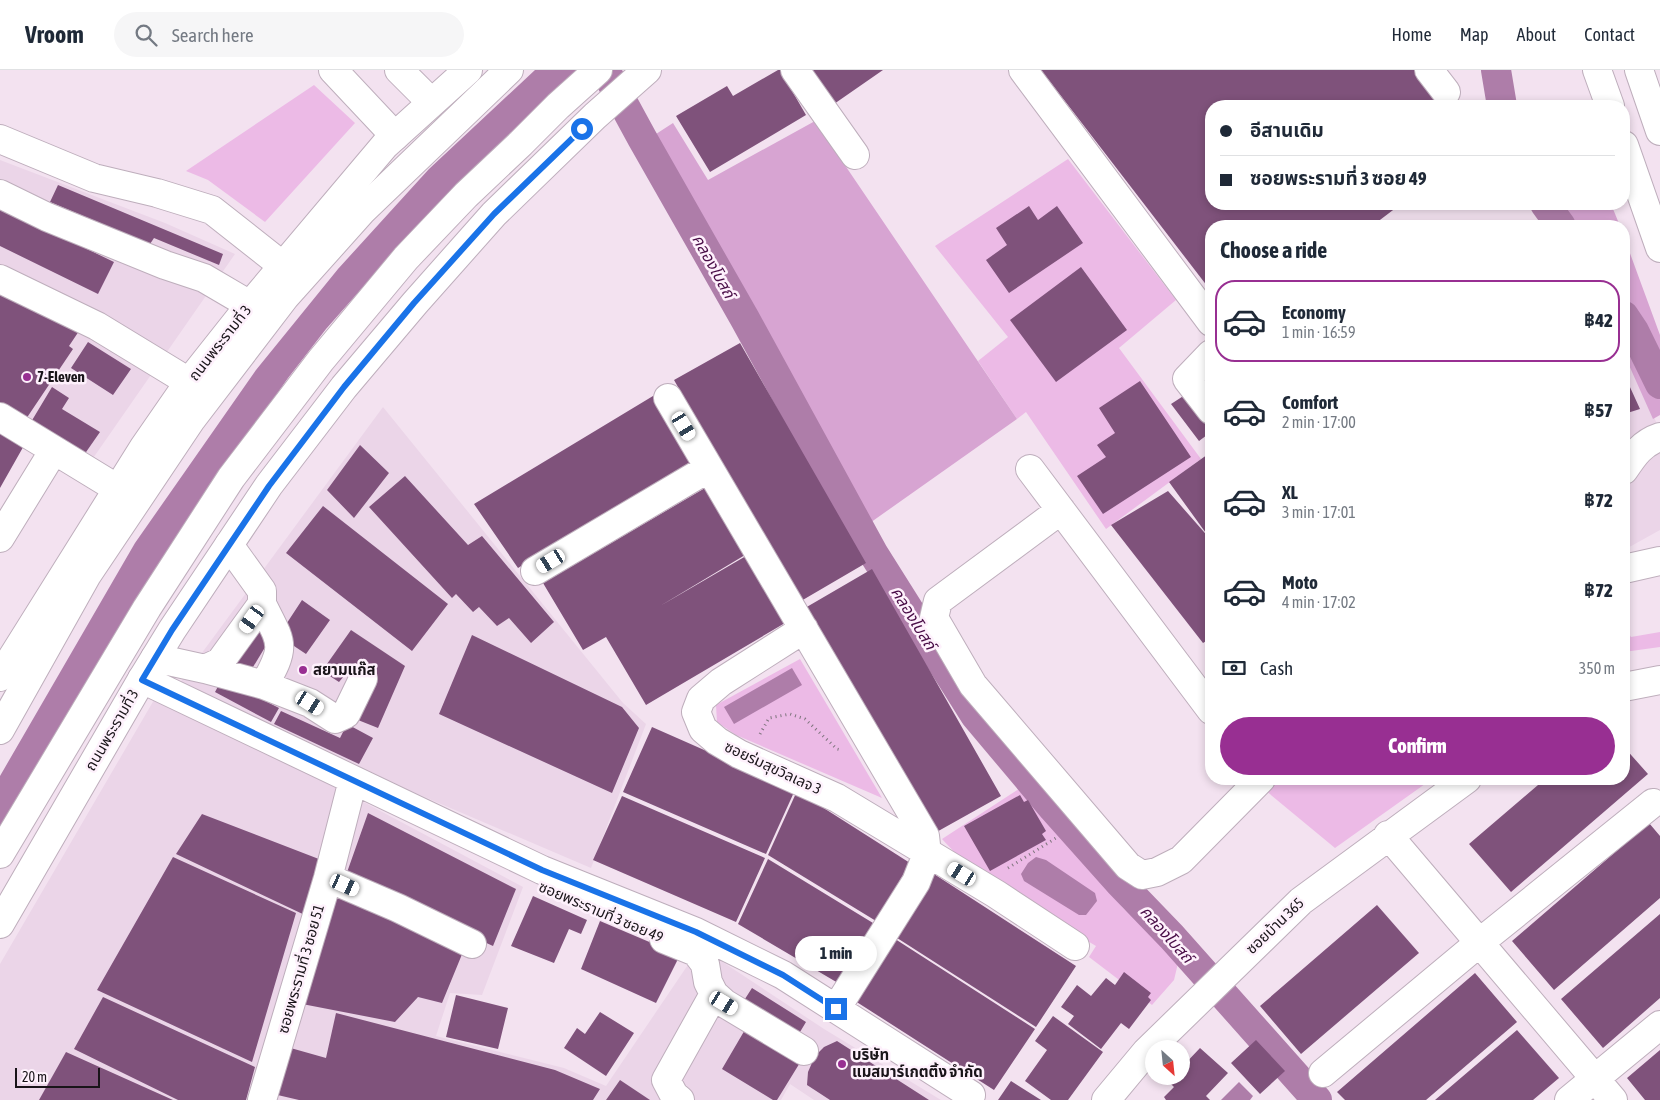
<!DOCTYPE html>
<meta charset="utf-8">
<style>
:root{--surface:#fff;--page:#f6f6f7;--text:#1f2937;--muted:#747a83;--line:#e0e1e3;--accent:#982f92}
body{margin:0;font-family:"Asap Condensed","Noto Sans Thai",sans-serif;background:var(--page);color:var(--text);height:100vh;display:flex;flex-direction:column;font-size:19px;white-space:nowrap}
*{box-sizing:border-box;margin:0}
p{font-size:16px;color:var(--muted)}
.icon{flex:none;width:28px;height:28px;fill:none;stroke:currentColor;stroke-width:2;stroke-linecap:round;stroke-linejoin:round}
.map{position:relative;flex:1;overflow:hidden}
.sheet{position:absolute;left:1205px;top:150px;width:425px;height:565px;display:flex;flex-direction:column;background:var(--surface);border-radius:20px;box-shadow:0 2px 8px #0003}
.sheet>*{flex:none}
.guide{position:absolute;left:1205px;top:30px;width:425px;height:110px;border-radius:20px;box-shadow:0 2px 8px #0003;display:grid;align-content:center;height:110px;padding:0 15px;background:var(--surface)}
.needle{width:32px;rotate:153deg}
.fabs{position:absolute;left:1145px;top:970px;display:grid;gap:10px}
.fabs a{display:grid;place-items:center;width:45px;height:45px;border-radius:50%;background:var(--surface);box-shadow:0 2px 8px #0003;font-size:25px}
.scale{position:absolute;left:15px;bottom:12px;width:85px;box-sizing:border-box;padding-left:5px;border:2px solid #191419;border-top:0;font-size:14px;line-height:18px;white-space:nowrap;color:#191419;-webkit-text-stroke:4px #fef1fc;paint-order:stroke}
.end{position:absolute;width:22px;height:22px;margin:-11px;border:6px solid #1a73e8;background:#fff;box-shadow:0 0 0 2px #fff}
.from{border-radius:50%}
.bubble{position:absolute;height:35px;border-radius:18px;background:var(--surface);box-shadow:0 2px 8px #0003;font-size:16px;font-weight:800;line-height:35px;text-align:center}
.car{position:absolute;width:15px;height:30px;margin:-15px -8px;border-radius:6px;box-shadow:0 0 4px 1px #0007;background:linear-gradient(#fff 24%,#345 0 40%,#fff 0 76%,#345 0 86%,#fff 0)}
.guide b{display:flex;align-items:center;gap:18px;height:48px;font-size:19px}
.guide b+b{border-top:1px solid var(--line)}
.guide i{width:12px;height:12px;background:var(--text)}
ul{padding:0;list-style:none}
li{display:flex;align-items:center;gap:15px;height:82px;margin:0 10px 8px;padding:0 5px;border:2px solid transparent;border-radius:20px}
li div{flex:1}
li b{display:block;font-size:19px}
li em{font-style:normal;font-weight:800}
li.current{border-color:var(--accent)}
li>.icon{width:45px;height:45px;stroke-width:1.5}
h2{padding:0 15px;font-size:22px;line-height:60px}
.pay{display:flex;align-items:center;gap:12px;height:55px;padding:0 15px;font-size:19px}
.pay p{margin-inline-start:auto}
.primary-button{display:flex;gap:10px;margin-top:auto;padding:10px 15px}
.primary-button a{flex:1;height:58px;border-radius:30px;background:var(--accent);color:#fff;font-size:20px;font-weight:800;line-height:58px;text-align:center}
header{display:flex;align-items:center;gap:30px;box-sizing:border-box;height:70px;padding:0 25px;background:var(--surface);border-bottom:1px solid var(--line)}
header strong{font-size:24px}
nav{display:flex;gap:28px;margin-inline-start:auto;font-size:18px}
.search{width:350px;height:45px;background:var(--page);display:flex;align-items:center;gap:12px;box-sizing:border-box;padding:0 18px;border-radius:28px;color:var(--muted);font-size:19px}
.map>svg:first-child{display:block}
.built{fill:#ebd5e8}
.green{fill:#ecbae6}
.forest{fill:#d7a4d2}
.water{fill:#ae7da9}
.lines{fill:none;stroke-linecap:round;stroke-linejoin:round}
.canal{stroke:#ae7da9;stroke-width:30}
.building{fill:#7f527b}
.minor-casing{stroke:#beaebc;stroke-width:30}
.major-casing{stroke:#beaebc;stroke-width:30}
.path{stroke:#7e747d;stroke-width:3;stroke-dasharray:1 4;stroke-linecap:butt}
.minor{stroke:#fff;stroke-width:28}
.major{stroke:#fff;stroke-width:28}
.route{stroke:#1a73e8;stroke-width:6}
.poi-dot{fill:#982f92;stroke:#fef1fc;stroke-width:2}
.labels{text-anchor:middle;stroke-width:5;stroke-linejoin:round;paint-order:stroke}
.street-label{font-size:15px;fill:#191419;stroke:#fef1fc}
.poi-label{font-size:15px;font-weight:bold;fill:#191419;stroke:#fef1fc;text-anchor:start}
.water-label{font-size:16px;font-style:italic;fill:#480c46;stroke:#fef1fc}
</style>
<header>
<strong>Vroom</strong>
<div class="search"><svg class="icon" aria-label="search" viewBox="0 0 24 24"><circle cx="10" cy="10" r="6"/><path d="M15 15l6 6"/></svg>Search here</div>
<nav><a>Home</a><a>Map</a><a>About</a><a>Contact</a></nav>
</header>
<div class="map">
<svg width="1660" height="1030" viewBox="0 0 1660 1030">
<rect width="100%" height="100%" fill="#f3e2f0"/>
<path class="built" d="M0 90 165 153 235 184 89 394 0 338Z
M1624 284 1660 360V460L1624 480Z
M383 337 623 633 646 654 591 798 366 702 179 614Z
M154 630 341 720 523 817 482 925 450 923 436 966 564 998 606 1016 700 877 824 959 941 1030H814L790 1014 781 1030H0V894Z"/>
<path class="green" d="M314 15 355 53 265 152 208 110 186 101Z
M1068 89 1176 230 1119 278 1201 389 1106 459 1026 342 1017 349 978 291 1008 267 935 176Z
M1624 557 1631 567 1660 562V577L1624 582Z
M800 589 882 728 736 665 717 652 716 635Z
M1276 709H1432L1335 778 1265 720Z
M1022 717 1123 838 1179 889 1174 910 1152 935 1089 887 1096 876 974 803 942 769Z"/>
<path class="forest" d="M815 51 1017 349 867 455 656 64 673 53 708 110Z
M1551 134H1611L1620 156H1561Z
M1624 167 1660 265V345L1653 349 1624 284 1630 268 1624 259Z"/>
<path class="water" d="M535 0H580L516 58 441 131 393 183 326 259 288 308 215 413 0 759V706L135 473 184 403 256 300 338 199 429 99Z
M792 598 802 615 734 654 724 637Z
M1036 787 1046 790 1095 823 1097 831 1086 845H1079L1024 811 1021 804 1028 793Z
M1239 1012 1253 1026 1250 1030H1221Z"/>
<g class="lines">
<path class="canal" d="M605 0 642 68 745 249 873 483 975 645 1053 738 1119 812 1172 867 1317 1030
M1496 0 1502 36
M1545 134 1561 156
M1624 246 1634 261 1660 314"/>
</g>
<path class="building" d="M778 0H780L806 45 710 102 676 46 727 16 733 26Z
M810 0H883L834 34Z
M1041 0H1417L1444 36H1211V134H1401L1372 156H1211V221Z
M58 115 223 184 219 195 154 168 150 174 50 132Z
M1029 136 1038 150 1057 136 1083 173 1009 223 986 190 1007 175 996 158Z
M0 137 114 192 98 224 0 176Z
M1081 197 1127 260 1056 312 1010 250Z
M0 222 79 261 69 276 73 279 26 349 0 334Z
M88 272 131 299 113 325 71 298Z
M740 273 866 493 801 531 674 310Z
M1624 304 1640 339 1624 344Z
M1140 311 1191 387 1103 444 1077 406 1106 387 1097 375 1115 363 1099 338Z
M52 317 69 328 62 339 100 362 84 385 31 352Z
M1188 323 1211 354V362L1199 371 1171 334Z
M653 326 693 393 518 498 474 434Z
M0 358 26 372 0 418Z
M360 375 389 403 354 448 327 420Z
M1211 382V470L1169 412Z
M405 406 468 475 482 466 554 552 531 573 509 548 497 556 479 537 473 542 456 524 452 528 369 437Z
M705 418 745 485 660 536 746 486 785 553 646 635 606 567 583 580 543 513Z
M1168 421 1211 470V568L1203 573 1111 455Z
M323 436 448 534 412 581 286 483Z
M872 499 1001 726 933 764 805 538Z
M302 530 330 550 306 584 288 572 283 559Z
M255 560 270 569 250 602 235 592Z
M351 560 405 596 378 658 358 650 368 632 361 631 377 605 355 593 339 612 322 601Z
M472 565 622 637 639 658 612 723 439 644Z
M222 609 279 638 271 652 215 622Z
M281 641 340 668 347 654 373 668 359 694 274 654Z
M652 657 795 720 766 784 623 722Z
M1624 677 1648 704 1511 822 1469 774 1545 709H1624Z
M797 721 910 793 876 851 768 785Z
M1020 725 1024 732 1028 730 1046 761 1042 764 1046 770 990 801 964 756Z
M622 726 765 788 736 852 593 790Z
M368 743 516 819 493 876 345 808Z
M202 744 324 791 309 847 176 784Z
M1649 753 1660 766V828L1554 920 1512 871Z
M173 787 296 843 252 992 97 920Z
M768 789 873 853 838 913 738 854Z
M934 804 1076 896 1036 957 894 866Z
M332 818 465 877 442 933 418 927 395 952 297 933Z
M533 826 587 850 581 864 569 859 554 893 511 876Z
M1377 835 1419 883 1301 984 1260 936Z
M1660 844V928L1603 978 1561 929Z
M600 851 680 885 656 933 581 899Z
M892 867 1035 959 994 1020 852 929Z
M1124 902 1151 923 1148 927 1151 930 1129 959 1121 953 1101 979 1068 954 1074 946 1061 937 1077 915 1091 926 1106 908 1115 915Z
M1475 903 1517 952 1426 1030H1345L1337 1022Z
M752 918 806 952 797 967 743 932Z
M456 925 508 938 498 979 446 967Z
M103 927 255 997 246 1030H178L74 979Z
M600 942 634 963 606 1006 564 978 577 958 585 964Z
M336 943 555 1000 600 1019 593 1030H299L269 1023 280 975 326 988Z
M1053 946 1103 982 1068 1030H1051L1025 1011 1047 980 1035 971Z
M746 958 801 991 777 1030H773L722 999Z
M1517 960 1559 1008 1533 1030H1435Z
M1256 970 1285 1001 1260 1024 1231 993Z
M837 971 929 1030H830L807 1015 808 1002 815 986 824 977Z
M1200 978 1228 1003 1206 1026 1210 1030H1166L1164 1027 1174 1017 1168 1011 1173 1006H1181V998Z
M1660 980V1030H1645L1627 1008Z
M66 982 173 1030H39Z
M620 1010 650 1030H606Z
M1011 1011 1041 1030H998Z"/>
<g class="lines">
<defs>
<path id="minor" d="M333 0 395 66
M399 0 431 32
M795 0 855 85
M1023 0 1211 252
M1429 0 1446 22
M0 69 94 108 157 123 212 140 283 196
M0 124 47 147 165 195 204 208 250 235
M0 209 97 256 189 312
M1211 284 1187 309 1211 340
M668 328 925 766 927 784 916 812 836 939
M0 347 118 419
M1030 399 1211 640
M1624 400C1634 385 1642 373 1660 367
M1061 440 938 531 934 548 973 615 1128 796 1142 805 1157 802 1181 790 1261 709
M0 468 54 380
M1624 499 1660 491
M535 501 709 398
M804 559 721 612 701 629 696 642 703 659 717 671 739 684 837 728 996 824 1075 876
M155 588 205 599 220 592 262 534V521L229 475
M205 599 264 615C287 575 282 574 262 534
M142 609 542 800 696 862 783 905 971 1025
M264 615 310 633 335 649 346 644 363 609
M1624 617 1660 610
M0 660 87 505 191 350 285 227 362 141 509 0
M1388 765 1613 1030
M0 784 147 538 231 408 321 290 406 188 466 125 521 73 558 36 598 0
M328 808 398 838 472 874
M664 869 696 882 705 894 708 912 714 924 724 933 804 981
M1323 1003 1479 873 1653 733
M262 1030 328 808 353 710
M680 1030 674 1025 666 1010 714 924
M1106 1030 1146 982 1301 831 1467 709
M1569 1030 1660 955"/>
<path id="major" d="M1597 0 1610 36
M1639 0 1660 61
M1624 75 1660 178
M0 607 144 377 189 312 250 235 385 75 468 0
M0 854 142 609 172 560 269 415 344 317 415 233 494 144 595 46 647 0"/>
</defs>
<use href="#minor" class="minor-casing"/>
<use href="#major" class="major-casing"/>
<path class="path" d="M760 664 769 648 790 644 805 649 837 679 841 680
M1008 798 1056 768"/>
<use href="#minor" class="minor"/>
<use href="#major" class="major"/>
</g>
<g class="lines">
<path class="route" d="M582 59 494 144 414 233 344 317 269 416 172 560 142 610 542 800 696 862 783 905 836 939"/>
</g>
<g class="poi-dot">
<circle cx="27" cy="307" r="5"/>
<circle cx="303" cy="600" r="5"/>
<circle cx="842" cy="994" r="5"/>
</g>
<g class="labels">
<g class="street-label">
<text transform="translate(220 273) rotate(-52)" y="5">ถนนพระรามที่ 3</text>
<text transform="translate(112 660) rotate(-60)" y="5">ถนนพระรามที่ 3</text>
<text transform="translate(773 698) rotate(25)" y="5">ซอยร่มสุขวิลเลจ 3</text>
<text transform="translate(601 842) rotate(23)" y="5">ซอยพระรามที่ 3 ซอย 49</text>
<text transform="translate(1275 856) rotate(-44)" y="5">ซอยบ้าน 365</text>
<text transform="translate(301 899) rotate(-74)" y="5">ซอยพระรามที่ 3 ซอย 51</text>
</g>
<g class="poi-label">
<text x="37" y="312">7-Eleven</text>
<text x="313" y="605">สยามแก๊ส</text>
<text x="852" y="990">บริษัท<tspan x="852" dy="17">แมสมาร์เกตติ้ง จำกัด</tspan></text>
</g>
<g class="water-label">
<text transform="translate(714 196) rotate(61)" y="6">คลองโบสถ์</text>
<text transform="translate(914 548) rotate(58)" y="6">คลองโบสถ์</text>
<text transform="translate(1167 864) rotate(48)" y="6">คลองโบสถ์</text>
</g>
</g>
</svg>
<div class="fabs">
<a><svg class="needle" viewBox="-14 -14 28 28"><path d="M0-13l5 13h-10z" fill="#e53935"/><path d="M0 13l5-13h-10z" fill="#747a83"/></svg></a>
</div>
<div class="scale">20 m</div>
<i class="end from" style="left:582px;top:59px"></i>
<i class="end" style="left:836px;top:939px"></i>
<div class="bubble" style="left:795px;top:866px;width:82px">1 min</div>
<i class="car" style="left:684px;top:356px;rotate:149deg"></i>
<i class="car" style="left:551px;top:491px;rotate:239deg"></i>
<i class="car" style="left:252px;top:549px;rotate:216deg"></i>
<i class="car" style="left:310px;top:633px;rotate:123deg"></i>
<i class="car" style="left:962px;top:804px;rotate:301deg"></i>
<i class="car" style="left:345px;top:815px;rotate:114deg"></i>
<i class="car" style="left:724px;top:933px;rotate:121deg"></i>
<div class="guide">
<b><i class="from"></i>อีสานเดิม</b>
<b><i></i>ซอยพระรามที่ 3 ซอย 49</b>
</div>
<section class="sheet">
<h2>Choose a ride</h2>
<ul>
<li class="current"><svg class="icon" aria-label="car" viewBox="0 0 24 24"><path d="M5 17H2v-5l4-1 3-4h7l3 4 3 1v5h-3M9 17h6M6 11h13"/><circle cx="7" cy="17" r="2"/><circle cx="17" cy="17" r="2"/></svg><div><b>Economy</b><p>1 min · 16:59</p></div><em>฿42</em></li>
<li><svg class="icon" aria-label="car" viewBox="0 0 24 24"><path d="M5 17H2v-5l4-1 3-4h7l3 4 3 1v5h-3M9 17h6M6 11h13"/><circle cx="7" cy="17" r="2"/><circle cx="17" cy="17" r="2"/></svg><div><b>Comfort</b><p>2 min · 17:00</p></div><em>฿57</em></li>
<li><svg class="icon" aria-label="car" viewBox="0 0 24 24"><path d="M5 17H2v-5l4-1 3-4h7l3 4 3 1v5h-3M9 17h6M6 11h13"/><circle cx="7" cy="17" r="2"/><circle cx="17" cy="17" r="2"/></svg><div><b>XL</b><p>3 min · 17:01</p></div><em>฿72</em></li>
<li><svg class="icon" aria-label="car" viewBox="0 0 24 24"><path d="M5 17H2v-5l4-1 3-4h7l3 4 3 1v5h-3M9 17h6M6 11h13"/><circle cx="7" cy="17" r="2"/><circle cx="17" cy="17" r="2"/></svg><div><b>Moto</b><p>4 min · 17:02</p></div><em>฿72</em></li>
</ul>
<div class="pay"><svg class="icon" aria-label="cash" viewBox="0 0 24 24"><path d="M3 7h18v10H3z"/><circle cx="12" cy="12" r="2"/></svg>Cash<p>350 m</p></div>
<div class="primary-button"><a>Confirm</a></div>
</section>
</div>
